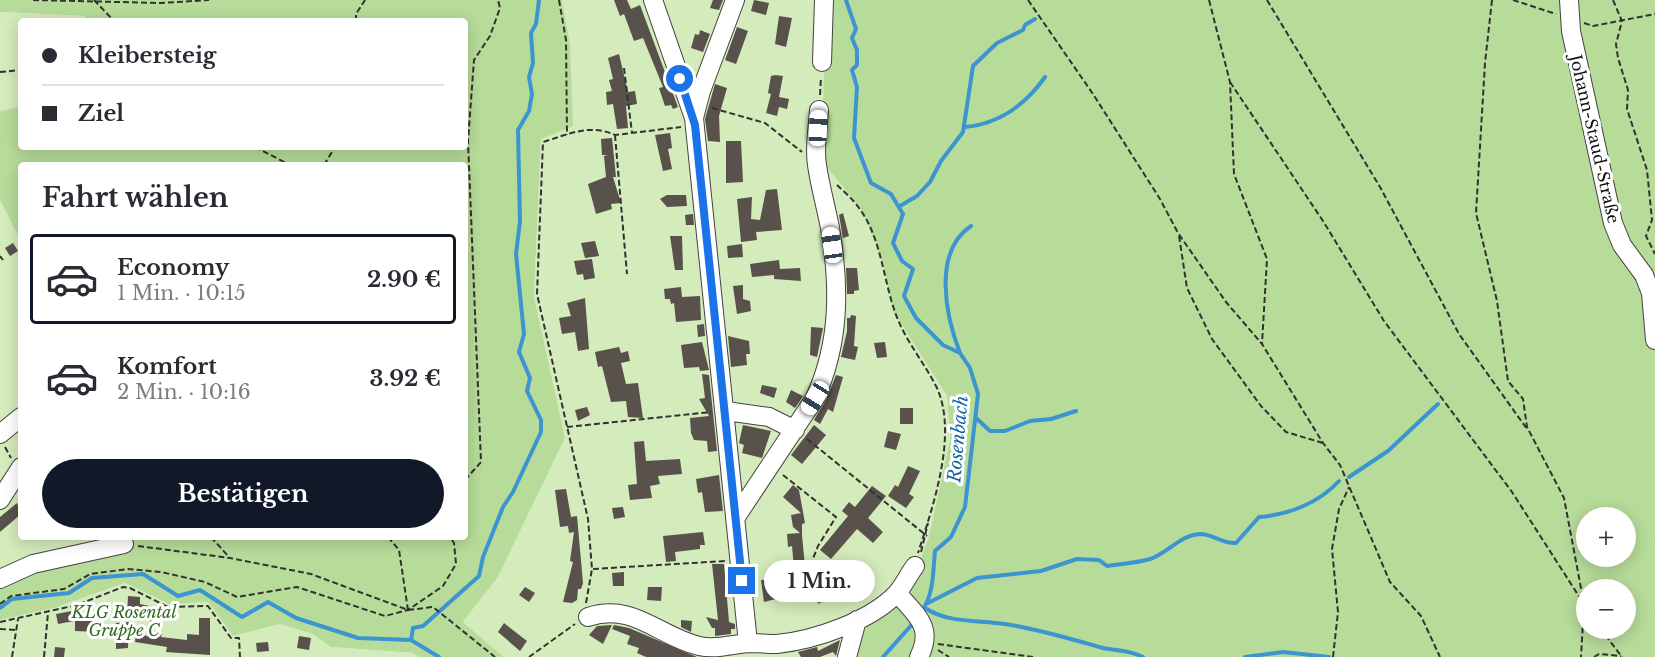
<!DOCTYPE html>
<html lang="de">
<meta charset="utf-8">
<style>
:root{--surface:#fff;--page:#f7f7f7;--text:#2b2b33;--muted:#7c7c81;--line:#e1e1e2;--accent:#111827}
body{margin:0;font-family:"Libre Baskerville",serif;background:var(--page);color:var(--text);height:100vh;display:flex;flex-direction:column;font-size:22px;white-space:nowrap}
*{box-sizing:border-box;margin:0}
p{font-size:20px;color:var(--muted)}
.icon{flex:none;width:33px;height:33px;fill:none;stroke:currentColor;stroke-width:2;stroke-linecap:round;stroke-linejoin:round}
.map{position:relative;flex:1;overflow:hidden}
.side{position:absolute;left:18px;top:162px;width:450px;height:378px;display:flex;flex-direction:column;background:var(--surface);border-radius:6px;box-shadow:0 3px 15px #0003}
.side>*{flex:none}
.top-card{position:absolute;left:18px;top:18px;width:450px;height:132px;border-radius:6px;box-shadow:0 3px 15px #0003;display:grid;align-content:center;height:132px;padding:0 24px;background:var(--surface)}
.buttons{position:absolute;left:1576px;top:507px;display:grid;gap:12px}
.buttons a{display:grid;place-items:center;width:60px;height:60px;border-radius:50%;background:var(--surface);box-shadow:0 3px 15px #0003;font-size:30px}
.end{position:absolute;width:27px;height:27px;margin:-14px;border:8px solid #1a73e8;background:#fff;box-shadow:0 0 0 3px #fff}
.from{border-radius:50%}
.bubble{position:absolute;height:42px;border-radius:21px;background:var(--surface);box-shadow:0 3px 15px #0003;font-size:20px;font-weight:700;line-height:42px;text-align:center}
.car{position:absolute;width:18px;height:36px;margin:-18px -9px;border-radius:8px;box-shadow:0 0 4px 2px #0007;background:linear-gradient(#fff 24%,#345 0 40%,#fff 0 76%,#345 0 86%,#fff 0)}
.top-card b{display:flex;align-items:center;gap:21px;height:57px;font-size:22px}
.top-card b+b{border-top:2px solid var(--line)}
.top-card i{width:15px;height:15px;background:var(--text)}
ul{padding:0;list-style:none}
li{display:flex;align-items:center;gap:18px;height:90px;margin:0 12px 9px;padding:0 12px;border:3px solid transparent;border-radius:6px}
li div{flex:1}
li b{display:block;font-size:22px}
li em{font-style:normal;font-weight:700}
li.active{border-color:var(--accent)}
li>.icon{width:54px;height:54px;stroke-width:1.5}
h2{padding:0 24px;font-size:27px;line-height:72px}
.button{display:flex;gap:12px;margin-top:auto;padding:12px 24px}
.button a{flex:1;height:69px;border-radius:36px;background:var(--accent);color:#fff;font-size:24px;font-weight:700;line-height:69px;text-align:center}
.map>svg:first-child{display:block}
.green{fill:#d4ebbb}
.forest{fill:#b7dc9a;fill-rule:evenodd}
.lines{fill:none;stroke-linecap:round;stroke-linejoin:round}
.stream{stroke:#3c94d0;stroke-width:4}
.building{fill:#59514c}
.minor-casing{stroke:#434343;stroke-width:20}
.path{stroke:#323232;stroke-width:2;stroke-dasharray:6 3;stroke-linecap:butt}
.minor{stroke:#fff;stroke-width:18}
.route{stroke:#1a73e8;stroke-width:8}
.labels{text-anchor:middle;stroke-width:6;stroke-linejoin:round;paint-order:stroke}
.street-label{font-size:16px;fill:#101010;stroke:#fff}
.park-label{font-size:16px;font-style:italic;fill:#2d6a1e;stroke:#fff}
.water-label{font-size:18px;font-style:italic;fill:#1565a6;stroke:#fff}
</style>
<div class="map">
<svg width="1655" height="657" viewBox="0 0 1655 657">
<rect width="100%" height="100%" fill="#fffdf3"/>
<path class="green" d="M562 0H825L822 161 863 212 883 264 893 311 947 396 950 439 929 536 907 596 843 657H504L463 622 498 577 565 438 534 296 541 138 570 44Z
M0 12 86 16V21H21V106L0 111Z
M0 200 21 242V537H112L110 545 19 562 6 566 0 572Z
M125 583 169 604 208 602 233 636 280 624 312 634 331 647 413 653 418 657H0V620L54 608Z"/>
<path class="forest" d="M0 0H562L570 44 573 126 541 139 534 296 565 438 498 577 463 622 504 657H418L413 653 331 647 312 634 280 624 233 636 208 602 169 604 125 583 54 608 0 620V586L110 545 112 537H465V165H21V242L0 200V111L21 106V147H465V21H86L85 16 0 12Z
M825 0H1655V657H843L853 629 907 596 929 536 950 439 947 396 893 311 883 264 863 212 822 161ZM1587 518H1626V556H1587ZM1587 590H1626V628H1587Z"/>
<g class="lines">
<path class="stream" d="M846 0 856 29 852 38 857 50V65L852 70 857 87 854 138 871 183 891 194 903 214 893 243 902 261 913 269 904 296 916 318 943 345 960 353 970 368 978 394 965 507 951 537 935 551C933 571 934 596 921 612
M965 127C999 124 1026 104 1045 77
M900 206 917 196 930 182 941 161 963 132 973 66 997 43 1023 30 1025 25 1035 19
M960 353C946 317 932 252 971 226
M976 418 990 431H1005L1030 421 1051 419 1076 411
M1349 477 1388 451 1438 404
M928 603 977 578 1041 571 1077 559 1099 560 1107 566C1121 564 1136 563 1150 559 1168 553 1180 535 1200 534 1213 534 1223 544 1236 543L1259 517C1288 515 1319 503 1339 481
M0 608 12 599 69 593 92 578 143 574 178 596 200 590 242 617 268 602 296 618 358 638 411 640 439 657
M925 608C947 623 978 620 1005 624 1038 629 1071 639 1103 648 1118 651 1130 650 1143 657
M411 640 413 628 423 626 479 576 483 557 503 507 513 492 541 432V420L527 391 530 378 519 352 524 334 516 254 520 221 518 130 529 111 532 94 529 77 533 63 531 33 536 24 539 0
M883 657 915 621
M1245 657 1283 652 1329 657"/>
</g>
<path class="building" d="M614 0H627L631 9 640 5 678 107 673 109 671 105 665 106 659 88 663 87 643 38 634 41 624 14 620 16Z
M713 0H723L719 10 710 8Z
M754 0 769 3 766 15 751 11Z
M779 16 792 18 786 47 775 44Z
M737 27 748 31 736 64 725 60Z
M700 30 710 34 703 52 691 48 695 34 699 35Z
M619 54 628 92 635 91 637 104 626 106 628 128 617 129 613 104 607 105 606 92 612 91 609 80 613 79 608 58Z
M775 75 783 76 779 97 789 99 787 109 779 107 777 116 766 113 771 94 768 93 771 76Z
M715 84 727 88 719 116 720 142 708 141 705 119Z
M670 133 672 148 668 149 672 169 663 171 655 135Z
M612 138 616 177H613L621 203 611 204 612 209 596 214 588 184 606 177 604 156 608 155H602L601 139Z
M726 141H741L743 182 726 183Z
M777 189 782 230 756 232 757 240 741 242 737 199 752 197 751 219 760 220 766 190Z
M667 195H686L687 206 667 207 660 199Z
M843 213 849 236 843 238 839 215Z
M693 214 694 225H686L685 215Z
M670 236H682L683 270H675Z
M595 241 599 256 585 258 581 243Z
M13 243 18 251 10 256 5 248Z
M742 244 743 257 728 258 727 246Z
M592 259 595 278 584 280 583 274 577 275 574 261Z
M779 260 780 269 800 268 801 281 774 279V275L752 277 750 264Z
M846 268H857L859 290 854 291V294H847Z
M743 285V299L750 301 751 311 737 314 733 286Z
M681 287 682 297 700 296 701 320 676 322 674 303 671 304 670 299H665L664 289Z
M585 298 589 349 578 351 575 332 562 334 559 318 571 316 567 303Z
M851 315 856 316 854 346 858 347 855 360 841 357 847 331V318H850Z
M704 324 705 336 698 337 697 325Z
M811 327 823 328 817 357 810 355Z
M728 336 749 341 750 354H746L747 365 731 367Z
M702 342 709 370 700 371 699 367 684 368 681 345Z
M885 342 887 357 877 358 874 343Z
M619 347 621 353 628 351 630 361 621 363 626 384 638 383 643 418 628 417 626 401 611 402 602 366 598 367 595 352Z
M702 374 709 375 717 451 708 452 707 441 694 440 691 433 690 418 709 416 699 399 705 398Z
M836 375 843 377 833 412 828 409 820 424 814 420 825 402Z
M762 385 777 388 774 398 760 393Z
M791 390 803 396 795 408 786 402Z
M587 407 590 415 578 421 575 410Z
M900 408H913V424H900Z
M743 425 771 431 762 458 742 453 744 445 739 443Z
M814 425 826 435 802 464 791 455Z
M888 431 901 434 896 450 884 447Z
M644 441 646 461 680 459 682 474 658 476 660 484 650 486 652 498 630 500 628 485 637 484 634 442Z
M908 466 920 471 909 494 914 497 906 508 888 496 895 485 898 487Z
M719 475 723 511 705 512 702 492 698 493 696 479Z
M793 485 799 490 805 523 802 524V535L805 567 794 568 792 546 788 547 787 534 800 533 793 527 791 515 801 513 783 497Z
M872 486 886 496 868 518 883 532 873 543 857 529 831 559 820 550 848 516 842 511 849 502 855 507Z
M566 489 571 517 577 516 583 583 581 589H578L577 600 572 603 563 602 573 562 570 561 574 532 569 533 568 526 560 527 555 490Z
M17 503 21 514 0 532V517Z
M623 507 625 517 614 519 612 508Z
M703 532 705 545H700V549L675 552 676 561 666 562 663 536Z
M835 562 845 570 827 592 829 594 819 604 810 592Z
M712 564H724L729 622 735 624V629H731V634L715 636V628H712L706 617 718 620Z
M624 572V586H613L612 573Z
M795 578 799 593 764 602 761 580Z
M525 587 535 593 529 602 519 595Z
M648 587H662L661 601 647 600Z
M128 596 140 597V604L158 608 155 622 127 617Z
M72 611 74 621 58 624 56 614Z
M199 618H210V655L166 652 167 647 135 642 136 634 148 636 149 631 162 633 161 637 187 640V634L199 635Z
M75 620H101L100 632 75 631Z
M681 620 692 621 691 632 681 627Z
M129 622 128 648 116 649V623Z
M504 623 527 641 520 651 498 632Z
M612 625 603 644 589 635 597 626Z
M614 625 629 628 697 657H646L637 653 639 648 627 644 630 636 612 629Z
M299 636 311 638 309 650 297 648Z
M840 640 836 656 833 652 820 657H801L798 652 817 647 818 651Z
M268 642 269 651 257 652 256 643Z
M55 647 65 648 64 657H54Z"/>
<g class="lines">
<defs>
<path id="minor" d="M653 0 694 118
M735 0 701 91 694 118 748 643
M1569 0 1571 31 1613 223 1622 245 1644 275 1651 293 1655 340
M822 62 824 0
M726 411 769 417 795 430
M0 434 21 417
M0 500 21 467
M736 517 815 398C840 343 840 287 830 228 826 207 820 186 817 165 814 148 818 128 819 110
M0 579 33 564 124 544
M897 593C917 616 934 627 919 657
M588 617C633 602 658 636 699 646 717 650 732 644 749 643 758 643 767 644 777 644 815 640 871 621 897 593 904 585 909 574 915 566
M847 657 857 620"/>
</defs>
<use href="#minor" class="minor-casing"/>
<path class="path" d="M33 0 161 3 209 0
M94 0 114 21
M559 0 566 40 567 135
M1028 0 1093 94 1160 199 1178 233 1226 302 1262 344 1323 443 1340 465 1390 582 1421 616 1440 657
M1209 0 1230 82 1234 174 1267 259 1262 344
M1267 0 1380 187 1459 334 1527 429
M1492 0 1485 63 1476 213 1497 301 1508 381 1523 399 1527 427 1564 498 1584 604 1581 657
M1513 0 1556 14
M1613 0 1622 21 1616 44 1618 58 1628 90 1627 109 1647 170 1652 220 1646 236 1655 254
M356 21V14L365 0
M1584 23 1593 26 1655 14
M624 68 632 133
M0 72 21 70
M1230 82 1323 221 1384 321 1512 492 1582 601
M820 95 821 77
M712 108 765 123 802 152
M615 135 627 274
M255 147 290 165
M324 165 335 147
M837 185C844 192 853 199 859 208 881 237 883 278 895 312 904 339 924 362 937 388 958 435 933 506 918 553
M1179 236 1187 288 1212 339 1261 406 1286 432 1323 443
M0 256 3 260
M567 427 711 412
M807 439 927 536
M5 447 11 458
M783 475 836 517 818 546 806 576
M465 480 481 462 468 141 474 60 490 36 500 8 498 0
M211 537 229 557
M388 537 399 550 408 610
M138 546 230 558 311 574 408 610 433 607 495 657
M921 552 928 523
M593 569 725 561
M586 603 592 569 588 519 537 294 543 142C567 135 589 123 615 135L681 127
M0 604 11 596 64 589 90 574 128 569 161 572 205 582 237 597 297 587 385 616 408 610 443 586 456 564 454 543 450 537
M0 622 77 605 123 587 130 588 168 607 208 606 231 638H239L240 657
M1600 628 1622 657
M0 629 16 630
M938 644 1033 657
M938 650 949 657
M12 657 18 619
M44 657 48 613
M529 657 575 624
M1333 657 1338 612 1332 549 1339 509 1349 487
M1594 657 1599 654 1621 656"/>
<use href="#minor" class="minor"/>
</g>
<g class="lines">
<path class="route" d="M680 79 695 125 742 581"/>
</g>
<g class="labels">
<g class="street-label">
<text transform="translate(1595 139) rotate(77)" y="6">Johann-Staud-Straße</text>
</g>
<g class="park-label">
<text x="124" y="618">KLG Rosental<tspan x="124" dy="18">Gruppe C</tspan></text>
</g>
<g class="water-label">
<text transform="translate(958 439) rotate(-85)" y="6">Rosenbach</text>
</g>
</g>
</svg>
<div class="buttons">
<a>+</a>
<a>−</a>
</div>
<i class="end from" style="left:680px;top:79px"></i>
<i class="end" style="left:742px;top:581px"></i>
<div class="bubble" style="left:764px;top:560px;width:111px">1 Min.</div>
<i class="car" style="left:818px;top:128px;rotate:2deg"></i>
<i class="car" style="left:832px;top:245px;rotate:352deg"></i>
<i class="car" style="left:815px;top:398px;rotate:212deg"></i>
<div class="top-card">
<b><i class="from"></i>Kleibersteig</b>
<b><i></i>Ziel</b>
</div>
<section class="side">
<h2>Fahrt wählen</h2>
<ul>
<li class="active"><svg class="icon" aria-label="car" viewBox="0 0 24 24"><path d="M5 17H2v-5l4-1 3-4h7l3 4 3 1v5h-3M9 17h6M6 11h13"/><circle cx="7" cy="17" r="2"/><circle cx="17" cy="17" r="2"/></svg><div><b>Economy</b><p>1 Min. · 10:15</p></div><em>2.90 €</em></li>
<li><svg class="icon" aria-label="car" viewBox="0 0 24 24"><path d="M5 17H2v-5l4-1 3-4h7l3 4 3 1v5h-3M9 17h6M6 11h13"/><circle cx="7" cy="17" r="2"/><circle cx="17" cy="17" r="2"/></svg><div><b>Komfort</b><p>2 Min. · 10:16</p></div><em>3.92 €</em></li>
</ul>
<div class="button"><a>Bestätigen</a></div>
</section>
</div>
